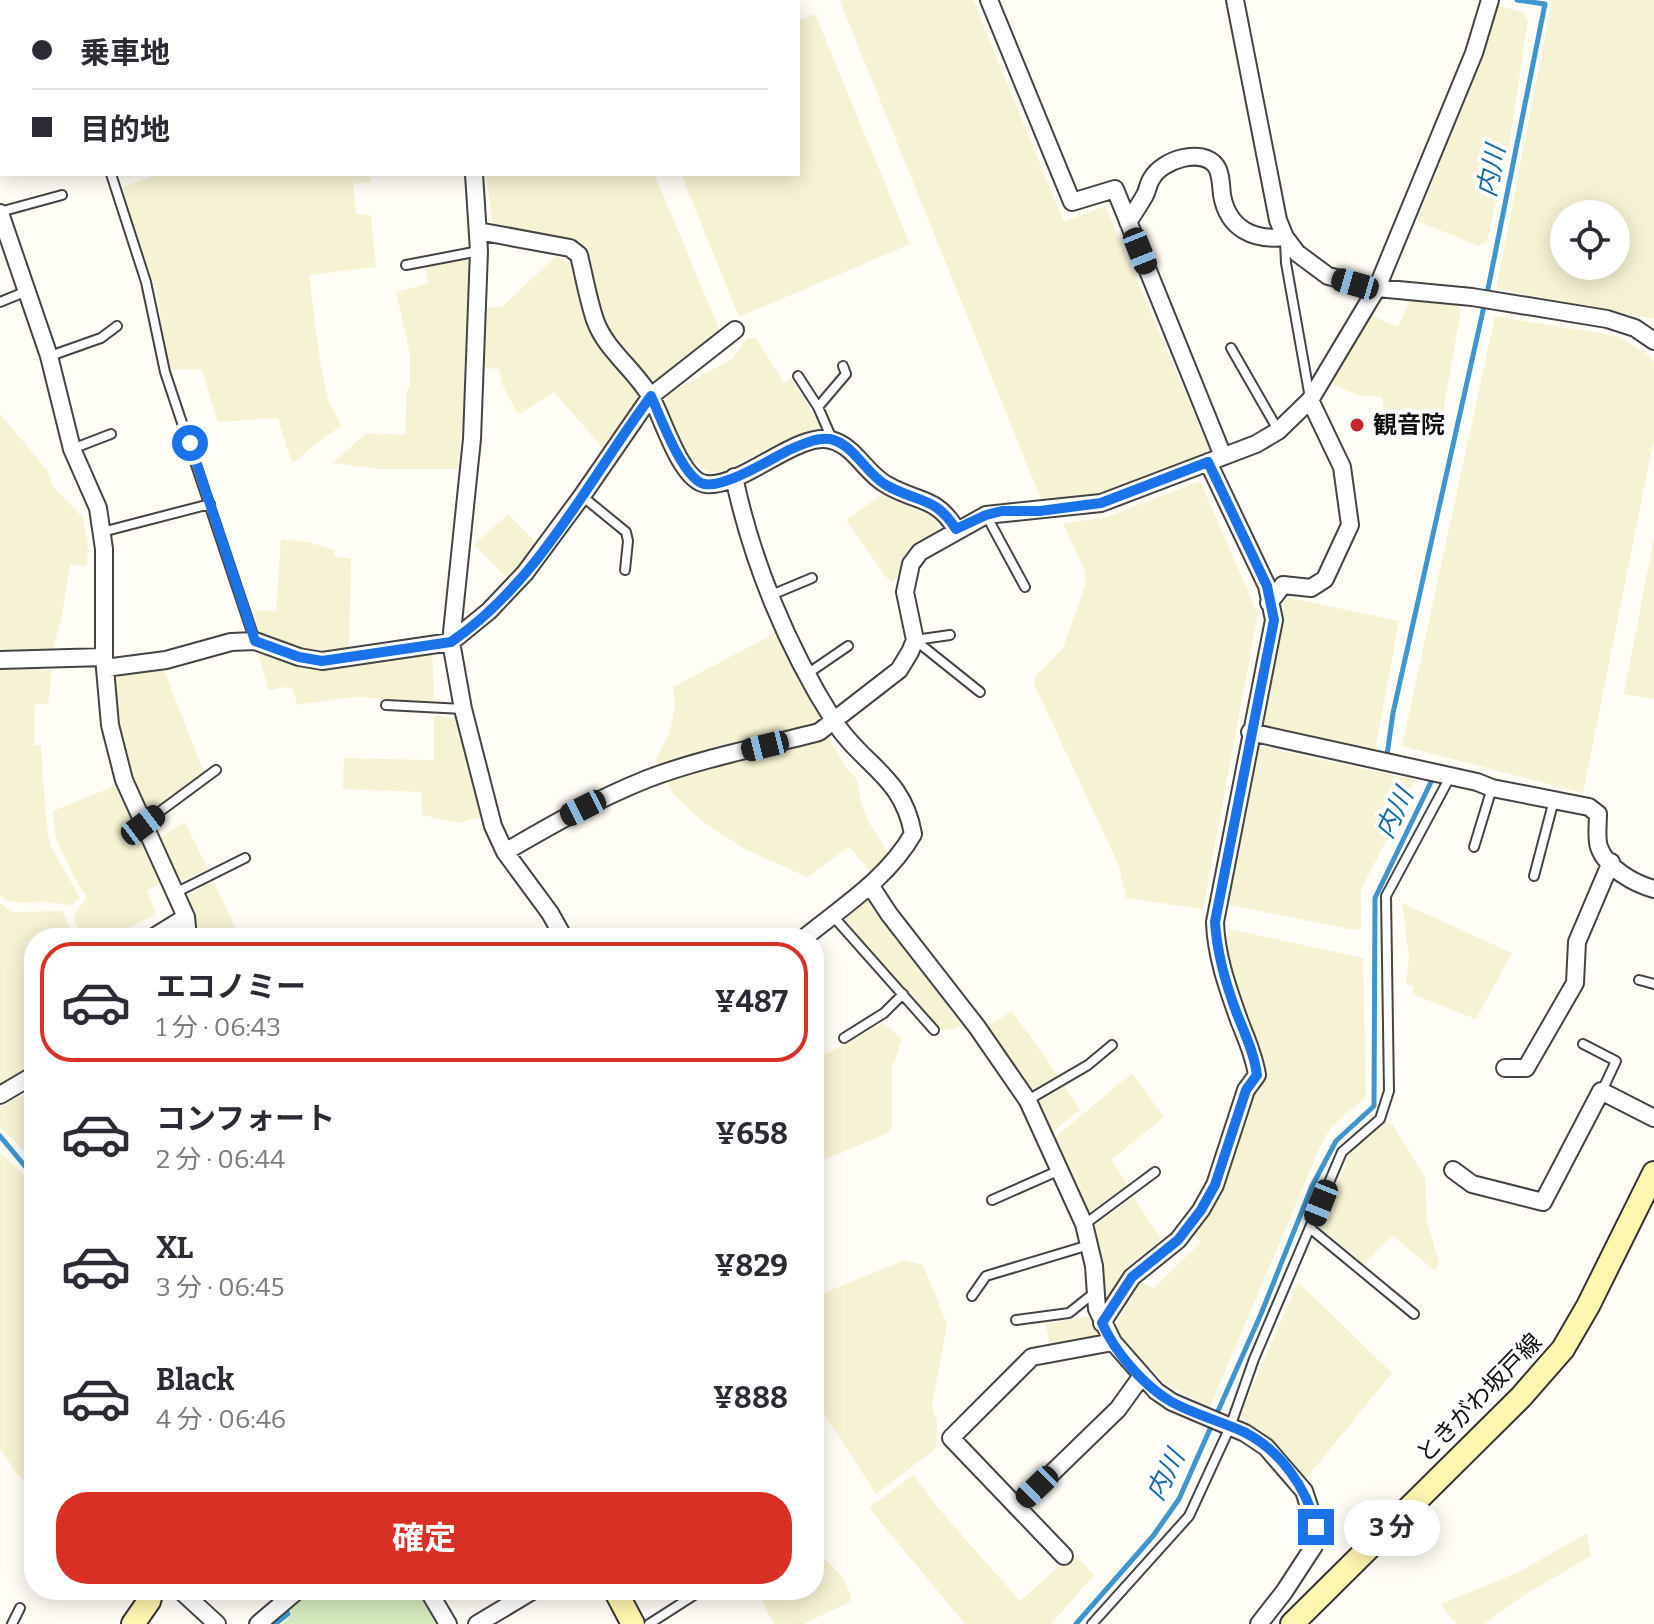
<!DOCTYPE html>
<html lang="ja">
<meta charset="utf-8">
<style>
:root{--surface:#fff;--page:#f2f2f3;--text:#2b2b33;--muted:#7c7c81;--line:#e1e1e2;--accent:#d93025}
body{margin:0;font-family:Bitter,"Noto Sans JP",serif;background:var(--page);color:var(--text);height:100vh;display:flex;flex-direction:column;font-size:30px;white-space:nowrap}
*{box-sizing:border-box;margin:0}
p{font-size:26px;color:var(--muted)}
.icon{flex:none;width:44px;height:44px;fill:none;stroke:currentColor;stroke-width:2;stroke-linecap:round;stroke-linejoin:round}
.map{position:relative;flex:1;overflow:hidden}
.panel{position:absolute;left:24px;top:928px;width:800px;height:672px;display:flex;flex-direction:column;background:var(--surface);border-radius:32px;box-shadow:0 4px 20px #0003}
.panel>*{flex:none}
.hud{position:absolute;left:0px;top:0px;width:800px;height:176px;box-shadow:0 4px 20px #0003;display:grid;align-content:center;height:176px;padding:0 32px;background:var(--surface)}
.tools{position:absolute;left:1550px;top:200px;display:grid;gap:16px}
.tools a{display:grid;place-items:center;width:80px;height:80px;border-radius:50%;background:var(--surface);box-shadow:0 4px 20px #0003;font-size:40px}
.end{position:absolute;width:36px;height:36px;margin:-18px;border:10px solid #1a73e8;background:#fff;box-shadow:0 0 0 4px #fff}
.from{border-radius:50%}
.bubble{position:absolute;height:56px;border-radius:28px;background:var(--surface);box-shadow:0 4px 20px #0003;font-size:26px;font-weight:700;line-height:56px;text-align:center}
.car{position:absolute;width:24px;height:48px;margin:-24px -12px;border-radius:10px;box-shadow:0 0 6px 2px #0007;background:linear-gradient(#222 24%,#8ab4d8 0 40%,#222 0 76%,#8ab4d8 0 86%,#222 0)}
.hud b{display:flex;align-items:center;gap:28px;height:76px;font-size:30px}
.hud b+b{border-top:2px solid var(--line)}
.hud i{width:20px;height:20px;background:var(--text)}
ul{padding:14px 0 0;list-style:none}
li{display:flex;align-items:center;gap:24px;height:120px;margin:0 16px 12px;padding:0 16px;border:4px solid transparent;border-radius:32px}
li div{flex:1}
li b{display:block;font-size:30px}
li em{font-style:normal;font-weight:700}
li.current{border-color:var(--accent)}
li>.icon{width:72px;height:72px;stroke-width:1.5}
.cta{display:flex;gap:16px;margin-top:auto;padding:16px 32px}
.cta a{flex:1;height:92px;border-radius:32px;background:var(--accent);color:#fff;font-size:32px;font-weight:700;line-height:92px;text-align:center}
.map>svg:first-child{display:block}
.farmland{fill:#f6f3d4;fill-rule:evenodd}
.green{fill:#d5ebbd}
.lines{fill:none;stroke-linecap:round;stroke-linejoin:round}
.stream{stroke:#3f96cf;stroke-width:5}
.lane-casing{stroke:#444;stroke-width:12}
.street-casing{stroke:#444;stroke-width:20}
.secondary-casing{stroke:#333;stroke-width:26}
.lane{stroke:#fff;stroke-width:8}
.street{stroke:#fff;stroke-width:16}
.secondary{stroke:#fff6b0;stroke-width:22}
.route{stroke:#1a73e8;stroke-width:10}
.poi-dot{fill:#c4262e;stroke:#fff;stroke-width:3}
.labels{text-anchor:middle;stroke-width:8;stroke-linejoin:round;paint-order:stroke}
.poi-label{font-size:24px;font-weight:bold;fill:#111;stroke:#fff;text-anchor:start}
.street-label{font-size:24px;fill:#111;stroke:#fff}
.water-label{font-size:26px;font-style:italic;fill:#1768a6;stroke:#fff}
</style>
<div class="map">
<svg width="1654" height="1624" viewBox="0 0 1654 1624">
<rect width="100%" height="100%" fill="#fffdf5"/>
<path class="farmland" d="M843 0H973L1064 222 1105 206 1210 451 1103 497 1043 504 840 1Z
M1552 0H1654V319L1496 289ZM1616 214V266H1564V214Z
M1496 5 1522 12 1528 20 1509 147 1487 241 1479 246 1417 221 1469 89Z
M815 14 910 244 739 317 681 174H798V21Z
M158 174H370L371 182 353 184 356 214 371 215 376 267 309 275 320 361 328 400 342 426 323 438 292 464 278 418 218 422 202 370 169 369 156 289 132 227 123 187Z
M486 174H654L721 333 661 379 647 384 614 342 603 321 588 248 580 241 493 224Z
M556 256 575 267 588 318 599 345 637 391 638 403 603 448 554 392 518 415 502 384 499 369 485 368 487 308 503 306Z
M461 258 471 262 465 399 458 469H378L333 463 366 433 405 435 407 389H410V353L396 292 429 283 425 265Z
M1411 298 1454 304 1461 309 1440 430 1414 424 1386 423 1382 397 1358 395 1332 384 1369 315 1398 327Z
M1495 316 1618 336 1647 354 1654 362V438L1583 793 1402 746Z
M747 338H756L784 383 791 378 822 429 798 435 721 472 710 473 691 460 664 407 666 395 732 359Z
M0 414 47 470 53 486 83 518 88 544 87 566 70 565 61 620 52 651 0 650Z
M1200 481 1258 614 1203 909 1126 898 1119 866 1034 684 1036 676 1063 648 1085 586V572L1063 523 1104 518Z
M881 495 937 518V533L911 551 893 583 885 576 846 520Z
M508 514 537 544 509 580 474 545Z
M1654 537V699L1624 694Z
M281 539 308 542 335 550 334 556 351 559 349 648 321 653 291 648 258 631 249 609 276 612Z
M1286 597 1399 621 1375 752 1265 730 1258 720Z
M777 632 823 718 813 727 658 768 656 759 669 734 675 708 673 687Z
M432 648 434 702 351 697 297 705 293 689 282 687 269 691 257 651 297 663Z
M0 667 52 670 48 704H35L34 745H41L46 818 50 845 80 898 72 905 44 902 19 903 5 900 0 895Z
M163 668 204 772 156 807 148 808 133 781 123 749 116 717 113 673Z
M434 716 457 718 481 817 458 823 422 815 421 792 343 789 344 758 434 760Z
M828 737 844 764 857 780 861 803 871 826 888 852 871 872 849 847 807 877 745 849 702 821 674 795 666 780 713 765Z
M1259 746 1415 780 1405 805 1361 889V928L1354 930 1229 905 1247 785Z
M117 785 161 883 147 891 156 914 125 930 116 938H80L74 915 87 897 78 885 56 839 53 811Z
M185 822 208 869 184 880 178 879 159 838Z
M213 880 231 918 238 938H197L195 917 186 897Z
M865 895 872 896 964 1021 958 1028 941 1031 839 915Z
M0 903 12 912 63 911 73 938H34V1064L0 1087Z
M1402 903 1512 953 1476 1019 1412 994 1414 987 1406 984 1409 958Z
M1229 929 1363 958 1366 1097 1331 1127 1321 1145 1210 1407 1167 1384 1139 1359 1114 1329 1140 1282 1154 1288 1201 1242 1192 1233 1248 1102 1265 1079 1261 1055 1233 973 1226 944Z
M1012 1011 1058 1076 1032 1093 985 1028Z
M883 1023 902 1039 892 1068V1127L888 1133 814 1164V1061Z
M1132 1073 1164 1117 1111 1160 1128 1185 1089 1212 1084 1207 1054 1138Z
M1064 1085 1080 1110 1051 1133 1039 1108V1102Z
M34 1089V1161L0 1127V1107Z
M1387 1121 1393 1125 1425 1177 1427 1222 1439 1263 1435 1271 1392 1235 1364 1264 1320 1227 1351 1152Z
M0 1152 34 1185V1491L17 1474 0 1449Z
M1133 1197 1161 1239 1128 1266 1107 1296H1101L1103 1263 1094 1227Z
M905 1260 923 1265 947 1324 932 1406 937 1422V1440L935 1449 876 1494 814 1398V1297Z
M1298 1282 1392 1373 1304 1481 1289 1457 1240 1416Z
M1091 1316 1100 1332 1099 1339 1050 1347 1046 1324Z
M913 1475 944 1515 1020 1601 1065 1561 1077 1557 1094 1575 1051 1624H965L869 1508Z
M1587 1533 1591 1556 1524 1595 1484 1624H1456L1441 1604 1521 1571Z
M814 1547 843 1578 851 1595 850 1602 803 1624H774L756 1590H814Z"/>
<path class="green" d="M312 1590H419L438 1624H282L292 1615 289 1610Z"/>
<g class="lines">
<path class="stream" d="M1390 755H1387L1393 713 1489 284 1545 4 1517 0
M0 1136 34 1177
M275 1624 288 1614 275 1590
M1076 1624 1153 1536 1179 1499 1261 1314 1312 1186 1336 1141 1374 1106 1375 898 1432 780 1431 778"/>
<defs>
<path id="lane" d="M57 0V2
M441 0 445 2
M111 174 146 282 165 372 255 641
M0 212 62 195
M1285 242 1286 263 1310 398
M406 265 479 251
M0 302 27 291
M1231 348 1278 430
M50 356 101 338 117 326
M798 376 818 407 832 439
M818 407 846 374 843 366
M72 449 111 434
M582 496 626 532 628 541 625 570
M986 515 1025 587
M102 532 210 504
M769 596 812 578
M950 635 915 640 980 692
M807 674 848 646
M386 705 463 709
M143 824 216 770
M1474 847 1492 788
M1534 876 1554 800
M175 893 245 858
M832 915 934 1030
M1639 980 1654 984
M844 1038 884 1013 903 994
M1583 1044 1616 1061 1602 1091
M1028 1100 1088 1065 1112 1045
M992 1200 1060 1170
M1085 1224 1155 1172
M1311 1229 1414 1314
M972 1296 986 1276 1089 1245
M1016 1320 1069 1313 1094 1293
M12 1624 20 1608
M649 1624 699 1592 707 1590
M1092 1624 1189 1516 1230 1427 1254 1359 1342 1152 1380 1119 1389 1091 1386 896 1450 777"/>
<path id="street" d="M454 0V2
M989 0 1072 202 1115 189 1223 456
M1235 0 1278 220 1285 237 1297 253 1328 276 1377 288 1472 297 1607 319 1635 328 1654 341
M25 2 29 0
M0 16 2 15
M474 174 479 251 472 439 451 642 463 709 493 826 505 852 550 913 564 938
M0 213 49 356 72 449 98 508 104 549V657L110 725 124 780 186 917 188 938
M1128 222C1134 213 1140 204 1145 195 1148 190 1148 183 1152 178 1162 160 1202 147 1216 166 1221 173 1221 186 1222 195 1228 229 1254 241 1285 237
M478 231 570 248 579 255C584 276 588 299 595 320 606 351 636 370 652 399 663 419 681 481 706 484 742 488 797 431 831 440 855 446 866 474 887 485 918 503 936 496 956 529
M734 477C752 562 787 647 834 721 862 765 903 776 913 834 888 878 842 907 804 938
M1269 603 1283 585 1311 588 1325 579 1350 525 1342 467 1310 400
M0 660 104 657
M105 668 166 660 231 642 255 641 299 657 322 661 451 642 489 611 525 573 582 496 651 396 735 330
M1250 732 1477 782 1492 788 1589 807 1598 814C1598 824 1596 838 1599 847 1606 868 1635 884 1654 889
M505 852C551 825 597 799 647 779 702 758 762 747 819 732L899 670 910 652 915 640 905 592 911 564 920 552 986 515 1101 503 1256 444 1278 431 1310 400 1377 288 1474 53 1490 0
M870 885 889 914 977 1027 1028 1101 1084 1224 1094 1266 1097 1309 1113 1342 1156 1391 1172 1402 1245 1433 1266 1447 1304 1491 1316 1527 1314 1546 1284 1592 1259 1624
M152 938 186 917
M1505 1068H1526L1575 983 1577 942 1611 862
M0 1095 34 1075
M1453 1170 1472 1184 1543 1202 1601 1091 1654 1118
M1102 1323 1132 1277 1178 1240 1201 1210 1215 1185 1246 1090 1257 1075C1254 1055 1246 1038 1239 1020 1228 989 1216 956 1215 922L1274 620 1267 586 1208 462
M1017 1507 1118 1409 1141 1377
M1064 1556 951 1438 1032 1357 1113 1342
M180 1590 217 1624
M428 1590 448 1624
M258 1624 298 1590
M477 1624 534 1590"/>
<path id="secondary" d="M615 1590 633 1624
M133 1624 149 1601 152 1590
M1292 1624 1521 1397 1563 1349 1588 1306 1654 1173"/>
</defs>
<use href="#lane" class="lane-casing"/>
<use href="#street" class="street-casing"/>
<use href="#secondary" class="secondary-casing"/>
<use href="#lane" class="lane"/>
<use href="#street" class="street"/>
<use href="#secondary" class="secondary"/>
</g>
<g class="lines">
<path class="route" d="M190 443 255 641 299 657 322 661 451 642C539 582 589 479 651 396 660 416 683 479 704 484 725 488 769 460 789 450 800 445 817 437 830 439 854 444 866 474 886 485 918 503 935 496 956 529L986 515 1002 511H1040L1101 503 1208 462 1267 586 1274 620 1215 922C1217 954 1226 985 1237 1014 1245 1034 1254 1053 1257 1075L1246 1090 1215 1185 1201 1210 1178 1240 1132 1277 1102 1323C1115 1352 1143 1385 1170 1401 1193 1414 1220 1421 1244 1432 1280 1450 1307 1488 1316 1527"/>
</g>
<circle class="poi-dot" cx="1357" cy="425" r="8"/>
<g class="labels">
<g class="poi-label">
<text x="1373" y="433">観音院</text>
</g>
<g class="street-label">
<text transform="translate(1479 1398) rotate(-46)" y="8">ときがわ坂戸線</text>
</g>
<g class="water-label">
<text transform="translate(1491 171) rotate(-79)" y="9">内川</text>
<text transform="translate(1394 813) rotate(-64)" y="9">内川</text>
<text transform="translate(1165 1475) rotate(-63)" y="9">内川</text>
</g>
</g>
</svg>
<div class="tools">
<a><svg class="icon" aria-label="locate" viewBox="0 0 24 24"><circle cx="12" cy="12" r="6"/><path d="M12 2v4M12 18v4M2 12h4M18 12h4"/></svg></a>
</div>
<i class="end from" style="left:190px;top:443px"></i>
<i class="end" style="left:1316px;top:1527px"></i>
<div class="bubble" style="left:1344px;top:1500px;width:96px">3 分</div>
<i class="car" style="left:1140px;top:251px;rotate:158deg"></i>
<i class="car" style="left:1355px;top:284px;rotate:286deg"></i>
<i class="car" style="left:765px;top:746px;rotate:256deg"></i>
<i class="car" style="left:583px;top:808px;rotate:243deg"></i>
<i class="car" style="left:143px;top:825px;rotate:53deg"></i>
<i class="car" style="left:1321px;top:1203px;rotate:202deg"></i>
<i class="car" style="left:1037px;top:1487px;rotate:226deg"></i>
<div class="hud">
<b><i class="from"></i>乗車地</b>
<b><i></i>目的地</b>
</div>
<section class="panel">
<ul>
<li class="current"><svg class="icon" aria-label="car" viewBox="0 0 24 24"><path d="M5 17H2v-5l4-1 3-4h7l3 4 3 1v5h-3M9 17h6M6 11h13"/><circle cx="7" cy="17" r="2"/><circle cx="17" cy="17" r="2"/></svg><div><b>エコノミー</b><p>1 分 · 06:43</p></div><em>¥487</em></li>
<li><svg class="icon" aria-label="car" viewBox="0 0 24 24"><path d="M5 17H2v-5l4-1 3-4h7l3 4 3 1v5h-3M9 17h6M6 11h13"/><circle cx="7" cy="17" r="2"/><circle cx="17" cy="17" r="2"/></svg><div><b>コンフォート</b><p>2 分 · 06:44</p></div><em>¥658</em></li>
<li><svg class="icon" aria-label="car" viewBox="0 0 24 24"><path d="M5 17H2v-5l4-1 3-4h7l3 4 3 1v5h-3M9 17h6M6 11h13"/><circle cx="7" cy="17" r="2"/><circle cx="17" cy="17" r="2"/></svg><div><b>XL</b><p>3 分 · 06:45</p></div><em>¥829</em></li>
<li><svg class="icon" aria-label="car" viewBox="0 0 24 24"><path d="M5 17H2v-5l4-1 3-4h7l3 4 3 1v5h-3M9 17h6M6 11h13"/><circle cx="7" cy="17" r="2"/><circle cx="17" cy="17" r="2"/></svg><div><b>Black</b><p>4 分 · 06:46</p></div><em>¥888</em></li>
</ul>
<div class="cta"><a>確定</a></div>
</section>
</div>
